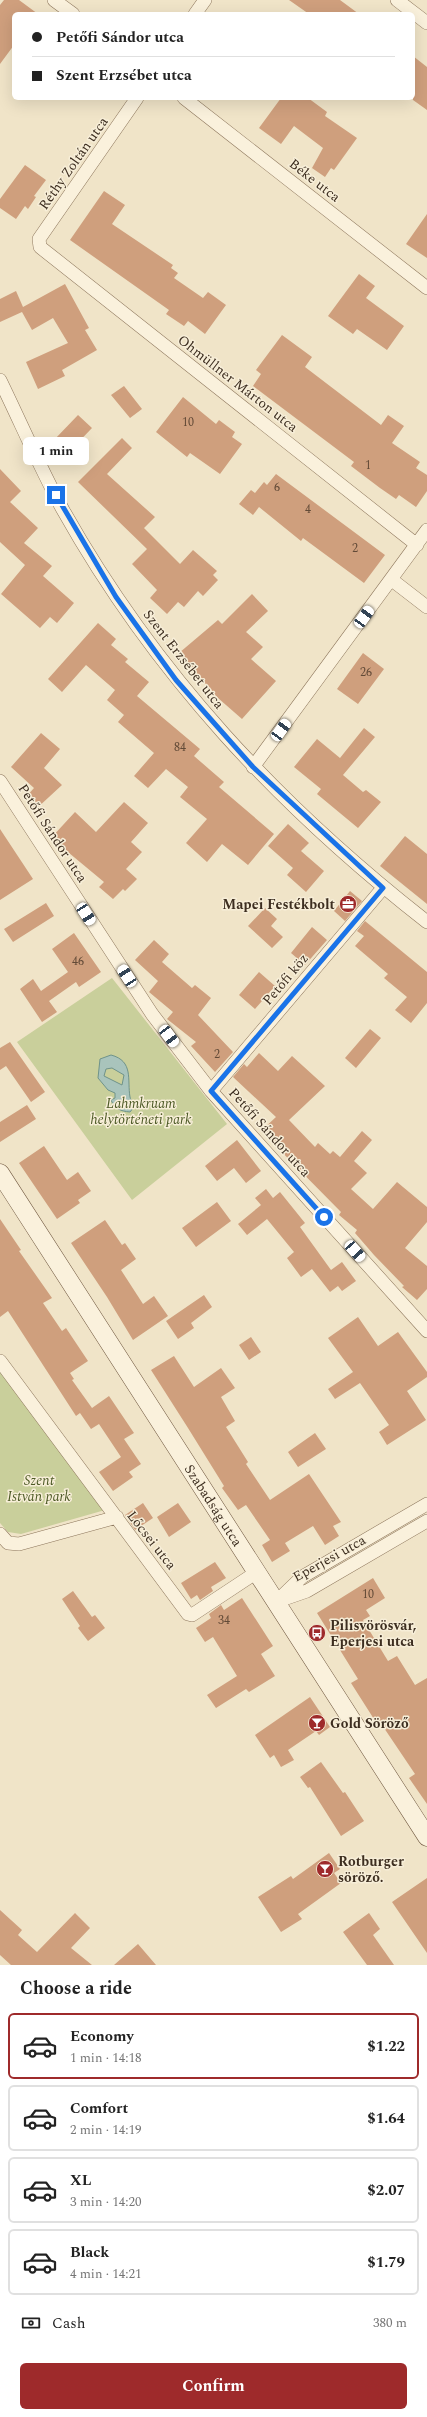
<!DOCTYPE html>
<meta charset="utf-8">
<style>
:root{--surface:#fff;--page:#f2f2f2;--text:#222;--muted:#767676;--line:#e0e0e0;--accent:#9e2a2b}
body{margin:0;font-family:Spectral,serif;background:var(--page);color:var(--text);height:100vh;display:flex;flex-direction:column;font-size:15px;white-space:nowrap}
*{box-sizing:border-box;margin:0}
p{font-size:13px;color:var(--muted)}
.icon{flex:none;width:22px;height:22px;fill:none;stroke:currentColor;stroke-width:2;stroke-linecap:round;stroke-linejoin:round}
.map{position:relative;height:1965px;overflow:hidden}
.panel{display:flex;flex-direction:column;background:var(--surface);flex:1}
.panel>*{flex:none}
.guide{position:absolute;left:12px;top:12px;width:403px;height:88px;border-radius:6px;box-shadow:0 4px 16px #0002;display:grid;align-content:center;height:88px;padding:0 20px;background:var(--surface)}
.end{position:absolute;width:18px;height:18px;margin:-9px;border:5px solid #1a73e8;background:#fff;box-shadow:0 0 0 2px #fff}
.from{border-radius:50%}
.bubble{position:absolute;height:28px;border-radius:6px;background:var(--surface);box-shadow:0 4px 16px #0002;font-size:13px;font-weight:700;line-height:28px;text-align:center}
.car{position:absolute;width:12px;height:24px;margin:-12px -6px;border-radius:5px;box-shadow:0 0 3px 1px #0007;background:linear-gradient(#fff 24%,#345 0 40%,#fff 0 76%,#345 0 86%,#fff 0)}
.guide b{display:flex;align-items:center;gap:14px;height:38px;font-size:15px}
.guide b+b{border-top:1px solid var(--line)}
.guide i{width:10px;height:10px;background:var(--text)}
ul{padding:0;list-style:none}
li{display:flex;align-items:center;gap:12px;height:66px;margin:0 8px 6px;padding:0 12px;border:2px solid var(--line);border-radius:6px}
li div{flex:1}
li b{display:block;font-size:15px}
li em{font-style:normal;font-weight:700}
li.selected{border-color:var(--accent)}
li>.icon{width:36px;height:36px;stroke-width:1.5}
h2{padding:0 20px;font-size:18px;line-height:48px}
.pay{display:flex;align-items:center;gap:10px;height:44px;padding:0 20px;font-size:15px}
.pay p{margin-inline-start:auto}
.button{display:flex;gap:8px;margin-top:auto;padding:8px 20px}
.button a{flex:1;height:46px;border-radius:6px;background:var(--accent);color:#fff;font-size:16px;font-weight:700;line-height:46px;text-align:center}
.map>svg:first-child{display:block}
.green{fill:#c9cf9b}
.water{fill:#a9c4bc;stroke:#6f938a;fill-rule:evenodd}
.building{fill:#cf9f7d}
.lines{fill:none;stroke-linecap:round;stroke-linejoin:round}
.street-casing{stroke:#8d765c;stroke-width:14}
.secondary-casing{stroke:#6f573f;stroke-width:19}
.street{stroke:#faf1dc;stroke-width:13}
.secondary{stroke:#faf1dc;stroke-width:18}
.route{stroke:#1a73e8;stroke-width:5}
.labels{text-anchor:middle;stroke-width:3;stroke-linejoin:round;paint-order:stroke}
.number-label{font-size:12px;fill:#624a37}
.street-label{font-size:14px;fill:#3d2e20;stroke:#f7eed8}
.poi-label{font-size:14px;font-weight:bold;fill:#3d2e20;stroke:#f7eed8;text-anchor:start}
.park-label{font-size:14px;font-style:italic;fill:#4d5a26;stroke:#f7eed8}
</style>
<div class="map">
<svg width="427" height="1965" viewBox="0 0 427 1965">
<rect width="100%" height="100%" fill="#f0e4c8"/>
<path class="green" d="M112 978 227 1124 132 1200 17 1042Z
M0 1372 105 1510 21 1534 8 1532 0 1523Z"/>
<path class="water" d="M111 1055C134 1061 127 1080 130 1097 131 1102 134 1101 134 1107L130 1112C120 1111 115 1109 111 1100L115 1098V1093L108 1090 98 1078 100 1059ZM112 1068 124 1075 122 1085 104 1076 106 1069Z"/>
<path class="building" d="M4 0H19L38 14H14V45L0 64V5Z
M289 0H340L359 14H309Z
M413 56 427 67V110L413 100Z
M281 98H308L327 112 325 116 357 138 334 170 331 168 325 177 312 168 323 148 294 126 281 144 259 128Z
M25 165 46 180 34 196 36 197 28 209 25 206 16 219 0 208V199Z
M104 191 125 205 112 224 173 265 171 268 178 273 174 278 203 298 208 292 226 305 205 334 188 321 184 326 166 314 169 310 70 240Z
M427 214V258L406 244Z
M359 274 375 286 366 298 404 326 387 350 357 329 353 334 328 316Z
M65 284 89 328 85 330 97 350 62 370 65 376 38 389 26 362 68 343 53 318 32 330 22 312 0 322V299L16 291 23 307Z
M282 335 312 357 305 367 381 425 388 415 404 426 392 443 420 462 416 468 427 475V491L416 507 399 495 396 499 380 488 351 466 354 462 253 386 261 374 256 370Z
M124 386 142 409 130 418 111 395Z
M183 397 216 424 219 420 235 432 232 437 242 444 220 474 190 453 187 457 156 432Z
M78 415 92 428 68 453 54 440Z
M122 438 132 448 107 474 155 517 144 528 180 564 193 550 217 571 213 575 218 580 203 596 198 591 184 607 178 602 167 614 150 598 157 590 132 564 147 549 78 482Z
M0 469 21 491 10 502 38 528 24 543 52 566 43 576 74 603 57 623 50 617 40 628 1 594 25 565 0 542Z
M276 474 385 555 364 583 303 538 301 541 259 507 253 515 239 504 251 490 255 493 264 482 267 485Z
M252 594 268 611 246 632 263 647 251 659 276 681 242 719 218 698 179 653 218 620 222 624Z
M98 623 116 639 111 645 128 659 125 662 149 682 137 696 200 749 194 756 224 782 219 787 274 834 248 865 222 844 207 862 186 843 207 819 180 797 188 787 166 769 148 788 134 776 154 753 118 722 124 715 107 700 115 690 86 665 62 692 48 679Z
M363 653 384 669 358 704 337 689Z
M364 728 375 737 343 775 363 792 366 790 381 802 358 828 317 794 321 789 294 767 317 739 340 758Z
M41 733 60 749 44 768 62 785 36 809 25 798 34 788 11 767Z
M124 802 148 823 131 842 142 852 126 869 137 879 125 891 123 889 113 899 99 887 104 882 51 838 75 812 96 832Z
M288 824 309 843 301 851 324 871 306 892 287 875 293 868 268 846Z
M0 829 33 879 0 900Z
M405 836 427 854V904L380 866Z
M350 891 362 901 345 921 334 911Z
M46 903 54 916 13 942 4 929Z
M265 908 277 919 271 926 283 937 272 948 248 926Z
M365 921 427 972V1003L411 1023 395 1010 407 997 384 978 388 974 355 946 364 936 357 931Z
M312 927 327 940 305 965 291 953Z
M74 933 101 972 79 987 76 982 49 1001 57 1012 42 1022 20 989 33 979 41 991 68 972 52 949Z
M154 940 169 954 162 962 192 988 195 985 211 998 198 1015 233 1052 215 1072 191 1046 196 1042 167 1019 173 1012 149 992 158 981 135 960Z
M259 972 275 986 255 1009 239 995Z
M370 1029 381 1038 356 1068 345 1058Z
M10 1042 45 1092 31 1102 6 1066 0 1070V1048Z
M259 1053 278 1071 292 1056 325 1086 289 1120 315 1147 318 1143 330 1154 333 1151 340 1157 362 1131 372 1140 354 1161 367 1173 351 1189 373 1209 397 1182 427 1207V1222L405 1248 427 1266V1289L417 1300 402 1287 404 1286 374 1255 355 1233 357 1230 339 1215 341 1212 261 1131 276 1117 233 1077 244 1064 247 1067Z
M27 1105 36 1119 0 1142V1122Z
M237 1140 261 1171 246 1183 234 1168 217 1181 205 1166Z
M44 1146 67 1180 78 1172 91 1191 78 1200 80 1203 57 1219 19 1163Z
M266 1189 273 1198 280 1192 305 1223 300 1227 331 1270 342 1262 356 1281 342 1291 338 1286 330 1292 312 1269 301 1277 287 1258 294 1252 267 1219 247 1235 238 1224 261 1205 255 1198Z
M217 1202 231 1221 196 1247 182 1228Z
M0 1219 21 1250 19 1251 52 1298 43 1303 62 1331 66 1328 88 1361 70 1373 74 1379 72 1380 92 1408 109 1396 134 1433 124 1439 141 1464 129 1472 133 1477 113 1491 99 1472 121 1457 99 1424 91 1429 80 1413 76 1416 8 1311 0 1317Z
M105 1220 122 1245 125 1243 136 1259 121 1270 143 1304 154 1296 168 1316 133 1340 107 1297 71 1243Z
M204 1295 212 1307 191 1323 194 1328 178 1339 166 1321Z
M358 1317 378 1346 398 1332 427 1372V1377L407 1391 426 1420 387 1445 379 1432 389 1425 360 1383 335 1399 328 1389 353 1372 328 1338Z
M251 1337 261 1352 249 1360 239 1345Z
M174 1356 194 1387 221 1368 235 1388 221 1397 235 1421 226 1427 248 1462 246 1464 270 1500 309 1474 341 1522 333 1526 339 1536 325 1545 313 1526 285 1543 290 1551 272 1562 262 1545 270 1540 246 1505 238 1510 222 1488 224 1486 188 1428 151 1370Z
M315 1433 326 1449 298 1467 288 1452Z
M143 1503 153 1518 135 1530 125 1515Z
M178 1503 191 1522 169 1537 157 1517Z
M215 1562 226 1578 211 1587 213 1591 200 1600 197 1595 191 1599 181 1583Z
M373 1578 385 1598 366 1610 370 1616 363 1620 388 1661 397 1656 415 1685 427 1678V1804L409 1778 415 1774 382 1725 379 1727 351 1683 358 1679 317 1613Z
M73 1591 92 1617 95 1615 105 1628 88 1641 78 1628 80 1626 62 1599Z
M242 1598 273 1646 261 1654 275 1676 249 1692 246 1689 216 1708 207 1695 237 1676 213 1637 205 1642 196 1628 211 1618 209 1614 221 1605 224 1610Z
M310 1697 330 1727 319 1735 316 1731 288 1750 294 1760 281 1767 274 1755 270 1758 255 1735Z
M321 1762 343 1793 345 1792 364 1821 341 1836 310 1787 308 1788 300 1777Z
M329 1853 340 1869 334 1873 341 1883 298 1914 302 1919 281 1932 258 1897 291 1876 293 1879Z
M427 1878V1953L392 1902Z
M0 1910 22 1930 18 1935 37 1952 75 1913 90 1928 71 1948 92 1965H11L0 1955Z
M369 1913 380 1929 373 1935 394 1965H367L343 1932Z
M138 1944 156 1965H114Z"/>
<g class="lines">
<defs>
<path id="street" d="M54 0 73 14
M397 0 427 23
M195 14 205 0
M137 98 39 239 40 247 417 545
M184 98 427 288
M0 380C21 423 40 468 63 510 155 674 279 806 427 922
M392 580 427 607
M253 767 427 530
M0 781 152 1014 211 1091 427 1331
M211 1091 383 888
M0 1361 188 1614 192 1615 257 1572
M0 1534 8 1543 19 1544 117 1517
M281 1600 307 1591 427 1521
M276 1602 302 1577 427 1504"/>
<g id="secondary">
<path id="s1" d="M0 1173 427 1837"/>
</g>
</defs>
<use href="#street" class="street-casing"/>
<use href="#secondary" class="secondary-casing"/>
<use href="#street" class="street"/>
<use href="#secondary" class="secondary"/>
</g>
<g class="lines">
<path class="route" d="M56 495 116 597 176 680 253 767 383 888 211 1091 324 1217"/>
</g>
<defs>
<symbol id="office-disc" viewBox="-11 -11 22 22"><circle r="9.5" fill="#9e2a2b" stroke="#f7eed8"/><path d="M-6-3h4V-5.5h4V-3h4V5H-6ZM-1-4.5V-3h2v-1.5ZM-6 0V1H6V0Z" fill="#fff"/></symbol>
<symbol id="bus-disc" viewBox="-11 -11 22 22"><circle r="9.5" fill="#9e2a2b" stroke="#f7eed8"/><path d="M-5-6H5V4H4V6H2V4H-2V6H-4V4H-5ZM-3.5-4V0h7V-4ZM-3.5 1.2v1.5H-2V1.2ZM2 1.2v1.5H3.5V1.2Z" fill="#fff"/></symbol>
<symbol id="bar-disc" viewBox="-11 -11 22 22"><circle r="9.5" fill="#9e2a2b" stroke="#f7eed8"/><path d="M-6-5H6L.8 .8V4.5H3.5V6h-7V4.5H-.8V.8Z" fill="#fff"/></symbol>
</defs>
<g fill-rule="evenodd">
<use href="#office-disc" x="338" y="894" width="20" height="20"/>
<use href="#bus-disc" x="307" y="1623" width="20" height="20"/>
<use href="#bar-disc" x="307" y="1713" width="20" height="20"/>
<use href="#bar-disc" x="315" y="1859" width="20" height="20"/>
</g>
<g class="labels">
<g class="number-label">
<text x="188" y="426">10</text>
<text x="368" y="469">1</text>
<text x="277" y="491">6</text>
<text x="308" y="513">4</text>
<text x="355" y="552">2</text>
<text x="366" y="676">26</text>
<text x="180" y="751">84</text>
<text x="78" y="965">46</text>
<text x="217" y="1058">2</text>
<text x="368" y="1598">10</text>
<text x="224" y="1624">34</text>
</g>
<g class="street-label">
<text transform="translate(73 163) rotate(-55)" y="5">Réthy Zoltán utca</text>
<text transform="translate(315 180) rotate(38)" y="5">Béke utca</text>
<text transform="translate(238 383) rotate(38)" y="5">Ohmüllner Márton utca</text>
<text transform="translate(184 659) rotate(52)" y="5">Szent Erzsébet utca</text>
<text transform="translate(53 833) rotate(57)" y="5">Petőfi Sándor utca</text>
<text transform="translate(285 979) rotate(-50)" y="5">Petőfi köz</text>
<text transform="translate(270 1132) rotate(48)" y="5">Petőfi Sándor utca</text>
<text dy="5" stroke="none"><textPath href="#s1" startOffset="395">Szabadság utca</textPath></text>
<text transform="translate(152 1540) rotate(52)" y="5">Lőcsei utca</text>
<text transform="translate(329 1558) rotate(-29)" y="5">Eperjesi utca</text>
</g>
<g class="poi-label">
<text x="335" y="909" text-anchor="end">Mapei Festékbolt</text>
<text x="330" y="1630">Pilisvörösvár,<tspan x="330" dy="16">Eperjesi utca</tspan></text>
<text x="330" y="1728">Gold Söröző</text>
<text x="338" y="1866">Rotburger<tspan x="338" dy="16">söröző.</tspan></text>
</g>
<g class="park-label">
<text x="141" y="1108">Lahmkruam<tspan x="141" dy="16">helytörténeti park</tspan></text>
<text x="39" y="1485">Szent<tspan x="39" dy="16">István park</tspan></text>
</g>
</g>
</svg>
<i class="end from" style="left:324px;top:1217px"></i>
<i class="end" style="left:56px;top:495px"></i>
<div class="bubble" style="left:23px;top:437px;width:66px">1 min</div>
<i class="car" style="left:364px;top:617px;rotate:36deg"></i>
<i class="car" style="left:281px;top:730px;rotate:36deg"></i>
<i class="car" style="left:86px;top:914px;rotate:147deg"></i>
<i class="car" style="left:127px;top:976px;rotate:327deg"></i>
<i class="car" style="left:169px;top:1036px;rotate:143deg"></i>
<i class="car" style="left:355px;top:1251px;rotate:138deg"></i>
<div class="guide">
<b><i class="from"></i>Petőfi Sándor utca</b>
<b><i></i>Szent Erzsébet utca</b>
</div>
</div>
<section class="panel">
<h2>Choose a ride</h2>
<ul>
<li class="selected"><svg class="icon" aria-label="car" viewBox="0 0 24 24"><path d="M5 17H2v-5l4-1 3-4h7l3 4 3 1v5h-3M9 17h6M6 11h13"/><circle cx="7" cy="17" r="2"/><circle cx="17" cy="17" r="2"/></svg><div><b>Economy</b><p>1 min · 14:18</p></div><em>$1.22</em></li>
<li><svg class="icon" aria-label="car" viewBox="0 0 24 24"><path d="M5 17H2v-5l4-1 3-4h7l3 4 3 1v5h-3M9 17h6M6 11h13"/><circle cx="7" cy="17" r="2"/><circle cx="17" cy="17" r="2"/></svg><div><b>Comfort</b><p>2 min · 14:19</p></div><em>$1.64</em></li>
<li><svg class="icon" aria-label="car" viewBox="0 0 24 24"><path d="M5 17H2v-5l4-1 3-4h7l3 4 3 1v5h-3M9 17h6M6 11h13"/><circle cx="7" cy="17" r="2"/><circle cx="17" cy="17" r="2"/></svg><div><b>XL</b><p>3 min · 14:20</p></div><em>$2.07</em></li>
<li><svg class="icon" aria-label="car" viewBox="0 0 24 24"><path d="M5 17H2v-5l4-1 3-4h7l3 4 3 1v5h-3M9 17h6M6 11h13"/><circle cx="7" cy="17" r="2"/><circle cx="17" cy="17" r="2"/></svg><div><b>Black</b><p>4 min · 14:21</p></div><em>$1.79</em></li>
</ul>
<div class="pay"><svg class="icon" aria-label="cash" viewBox="0 0 24 24"><path d="M3 7h18v10H3z"/><circle cx="12" cy="12" r="2"/></svg>Cash<p>380 m</p></div>
<div class="button"><a>Confirm</a></div>
</section>
